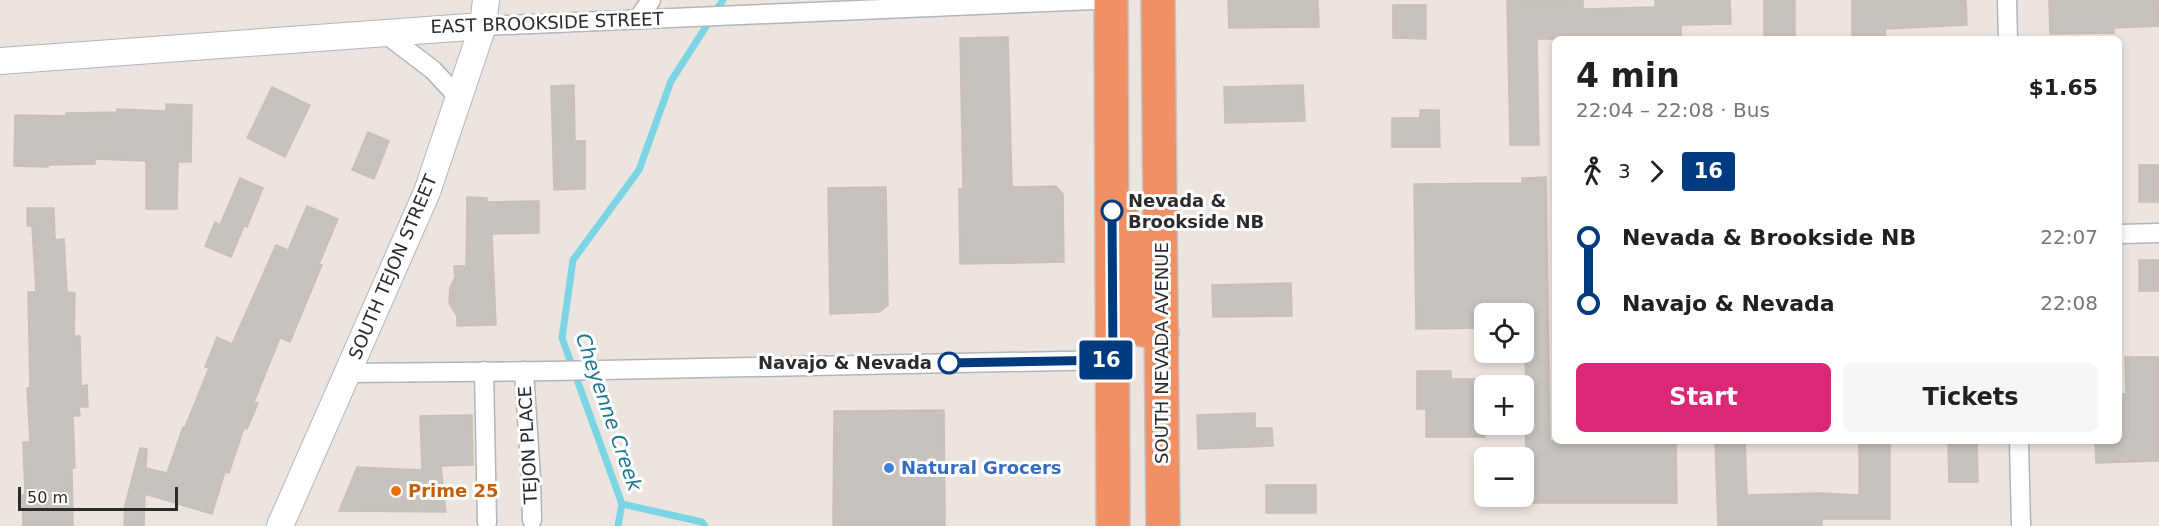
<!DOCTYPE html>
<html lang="en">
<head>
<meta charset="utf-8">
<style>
	:root { --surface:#fff; --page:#f6f6f6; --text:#202124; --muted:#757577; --accent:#db2777 }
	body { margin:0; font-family:"DejaVu Sans",sans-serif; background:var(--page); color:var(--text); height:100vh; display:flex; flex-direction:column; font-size:22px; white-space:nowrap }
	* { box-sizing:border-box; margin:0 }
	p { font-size:20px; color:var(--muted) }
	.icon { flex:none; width:33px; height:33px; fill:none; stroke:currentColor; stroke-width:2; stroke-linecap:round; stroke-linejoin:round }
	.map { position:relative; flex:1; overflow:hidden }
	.panel { position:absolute; left:1552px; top:36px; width:570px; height:408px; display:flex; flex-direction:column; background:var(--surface); border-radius:9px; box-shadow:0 3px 9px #0003 }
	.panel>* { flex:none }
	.badge { padding:0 12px; border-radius:4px; font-size:21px; line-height:39px }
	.tools { position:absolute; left:1474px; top:303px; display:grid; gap:12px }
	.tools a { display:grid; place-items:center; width:60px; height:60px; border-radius:9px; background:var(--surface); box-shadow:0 3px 9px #0003; font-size:30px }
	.scale { position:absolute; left:18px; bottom:15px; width:160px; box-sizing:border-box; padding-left:6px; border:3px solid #2b2b2b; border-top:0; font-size:16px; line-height:21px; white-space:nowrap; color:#2b2b2b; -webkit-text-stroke:4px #fff; paint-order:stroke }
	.map>.badge { position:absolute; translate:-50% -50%; box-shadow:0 0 0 3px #fff }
	.legs { display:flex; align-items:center; gap:9px; height:66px; padding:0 24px; font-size:20px }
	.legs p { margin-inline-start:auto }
	.summary { display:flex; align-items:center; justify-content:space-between; height:102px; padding:0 24px }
	h1 { font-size:33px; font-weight:800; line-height:45px }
	.primary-button { display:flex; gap:12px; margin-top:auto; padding:12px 24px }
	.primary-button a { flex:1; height:69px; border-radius:9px; background:var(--accent); color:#fff; font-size:24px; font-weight:800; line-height:69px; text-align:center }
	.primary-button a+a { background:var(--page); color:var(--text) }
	ul { padding:0 24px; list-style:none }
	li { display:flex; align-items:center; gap:21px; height:66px; font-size:22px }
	li i { display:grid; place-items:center; width:9px; height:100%; margin:0 8px; background:currentColor }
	li i::after { content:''; width:15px; height:15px; margin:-8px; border:4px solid; border-radius:50%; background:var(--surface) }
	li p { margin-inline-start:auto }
	li:first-child i { background:linear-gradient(#0000 50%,currentColor 0) }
	li:last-child i { background:linear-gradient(currentColor 50%,#0000 0) }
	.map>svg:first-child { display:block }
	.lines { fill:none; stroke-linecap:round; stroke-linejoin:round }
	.stream { stroke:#7bd5e5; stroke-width:7 }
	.building { fill:#c7c2be; stroke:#c7c0b8; stroke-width:1.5 }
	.street-casing { stroke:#b2b5bd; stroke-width:21 }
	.secondary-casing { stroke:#b2b5bd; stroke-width:28 }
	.highway-casing { stroke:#c4c4c4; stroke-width:36 }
	.street { stroke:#fff; stroke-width:18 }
	.secondary { stroke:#fff; stroke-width:26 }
	.highway { stroke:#f19065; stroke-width:33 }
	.line-1-casing { stroke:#fff; stroke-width:14 }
	.line-1 { stroke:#003b80; stroke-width:9 }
	.stop-1-dot { fill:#fff; stroke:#003b80; stroke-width:3 }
	.shop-dot { fill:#3f7fe0; stroke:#fff; stroke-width:2 }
	.food-dot { fill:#e8710a; stroke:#fff; stroke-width:2 }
	.labels { text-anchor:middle; stroke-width:6; stroke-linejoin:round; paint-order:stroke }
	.street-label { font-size:18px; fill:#2b2b2b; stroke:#fff }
	.stop-label { font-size:18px; font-weight:bold; fill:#2b2b2b; stroke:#fff; text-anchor:start }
	.shop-label { font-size:18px; font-weight:bold; fill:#366cbe; stroke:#fff; text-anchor:start }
	.food-label { font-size:18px; font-weight:bold; fill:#c56008; stroke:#fff; text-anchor:start }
	.water-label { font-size:20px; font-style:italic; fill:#197792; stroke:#fff }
</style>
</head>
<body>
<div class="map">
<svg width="2159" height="526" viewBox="0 0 2159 526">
	<rect width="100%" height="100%" fill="#ece5df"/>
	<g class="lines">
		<g class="stream">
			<polyline points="618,526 622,504"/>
			<polyline points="705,526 702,522 622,504 562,338 573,260 639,170 671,81 723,0"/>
		</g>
	</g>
	<g class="building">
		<polygon points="1228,0 1318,0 1319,27 1229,28"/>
		<polygon points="1507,0 1583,1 1583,9 1655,7 1655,0 1730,0 1731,24 1681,25 1681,39 1537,39 1539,145 1510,145"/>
		<rect x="1764" y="0" width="31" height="39"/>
		<polygon points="1852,0 1966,0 1967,25 1885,29 1886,39 1852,39"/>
		<polygon points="2049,0 2159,0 2159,26 2114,28 2114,33 2050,34"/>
		<polygon points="1393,5 1426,5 1426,39 1393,38"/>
		<polygon points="1008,37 1012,187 1056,186 1063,194 1064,262 960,264 959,189 963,189 960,38"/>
		<polygon points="574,85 575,141 585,141 585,189 554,190 551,86"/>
		<polygon points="1303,85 1305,121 1225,123 1224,87"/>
		<polygon points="272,87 310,105 285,157 247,138"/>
		<polygon points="166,104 192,105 191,162 178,162 177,209 146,209 146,161 95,159 95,164 48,165 48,167 14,166 15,115 66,116 66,113 117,112 117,109 166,111"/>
		<polygon points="1420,110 1439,110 1440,147 1392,147 1392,118 1420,118"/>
		<polygon points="368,132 389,141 374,179 352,170"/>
		<rect x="2139" y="165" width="20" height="37"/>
		<polygon points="1546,177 1550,441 1676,441 1677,503 1526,503 1525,314 1485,314 1485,328 1416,329 1414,184 1522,183 1522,178"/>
		<polygon points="240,178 263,188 247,227 244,226 231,257 205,246 215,222 220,225"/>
		<polygon points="886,187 888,305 879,312 830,314 828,188"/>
		<polygon points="467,197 487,198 487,202 539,201 539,233 492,234 496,325 457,326 457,316 449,303 450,288 455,277 454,266 466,266"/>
		<polygon points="307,206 338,219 319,264 322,265 290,342 280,338 254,402 258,403 247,429 244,428 229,473 225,472 212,514 145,494 144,526 124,526 125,505 140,448 147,449 146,468 167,473 183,427 185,427 209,368 205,367 217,337 232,344 276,245 288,250"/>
		<polygon points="27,208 54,208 55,240 64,239 67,292 75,293 74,336 80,336 81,386 87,385 88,407 79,407 80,416 73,416 75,468 72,468 73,526 23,526 22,495 25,495 23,442 30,442 27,388 30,388 28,292 36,292 32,226 27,226"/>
		<rect x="2139" y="260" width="20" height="31"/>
		<polygon points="1291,283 1292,316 1213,317 1212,285"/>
		<polygon points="2125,357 2159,357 2159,461 2096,463 2095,441 2120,441 2120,394 2126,394"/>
		<polygon points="1417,371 1451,371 1451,379 1485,379 1485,437 1426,437 1426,409 1417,409"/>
		<polygon points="944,410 945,526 833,526 834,411"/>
		<polygon points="1255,413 1255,428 1272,428 1273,446 1198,449 1197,415"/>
		<polygon points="472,415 473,465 441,466 446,512 339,511 357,467 422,470 420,416"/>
		<polygon points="1715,441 1745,441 1747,495 1819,493 1859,495 1859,441 1890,441 1890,519 1822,519 1822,526 1718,526"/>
		<polygon points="1948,441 1977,441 1978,482 1949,482"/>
		<rect x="1266" y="485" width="50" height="28"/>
	</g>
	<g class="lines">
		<g class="street-casing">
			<g id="street">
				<polyline points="2007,0 2008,39"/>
				<polyline points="638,19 651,0"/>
				<polyline points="483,26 1094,0"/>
				<polyline points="383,32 433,70 459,98"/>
				<polyline points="2120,234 2159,233"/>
				<polyline points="484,371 487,522"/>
				<polyline points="524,371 531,478 532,520"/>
				<polyline points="348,373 552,371 1113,360"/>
				<polyline points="2019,441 2021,526"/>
			</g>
		</g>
		<g class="secondary-casing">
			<g id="secondary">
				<polyline points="0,61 483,26"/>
				<polyline points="280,526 427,192 483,26 486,0"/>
			</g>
		</g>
		<g class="highway-casing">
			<g id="highway">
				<polyline points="1111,0 1113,526"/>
				<polyline points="1158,0 1163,526"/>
				<polyline points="1112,207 1136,236 1137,317 1143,330 1162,333"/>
			</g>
		</g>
		<use href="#street" class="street"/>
		<use href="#secondary" class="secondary"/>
		<use href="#highway" class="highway"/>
	</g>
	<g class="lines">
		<g class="line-1-casing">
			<polyline id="line-1" points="949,363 1113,360 1112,211"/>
		</g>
		<use href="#line-1" class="line-1"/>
	</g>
	<g class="stop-1-dot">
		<circle cx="1112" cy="211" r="10"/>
		<circle cx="949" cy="363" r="10"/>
	</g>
	<circle class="shop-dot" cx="889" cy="468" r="6"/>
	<circle class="food-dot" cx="396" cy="491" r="6"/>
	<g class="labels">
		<g class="street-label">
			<text transform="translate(547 23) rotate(-2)" y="6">EAST BROOKSIDE STREET</text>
			<text transform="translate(393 267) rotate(-67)" y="6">SOUTH TEJON STREET</text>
			<text transform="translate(1162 353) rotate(-90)" y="6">SOUTH NEVADA AVENUE</text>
			<text transform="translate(528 445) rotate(-93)" y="6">TEJON PLACE</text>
		</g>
		<g class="stop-label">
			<text x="1128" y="207">Nevada &amp;<tspan x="1128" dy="21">Brookside NB</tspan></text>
			<text x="932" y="369" text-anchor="end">Navajo &amp; Nevada</text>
		</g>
		<g class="shop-label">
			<text x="901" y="474">Natural Grocers</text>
		</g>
		<g class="food-label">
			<text x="408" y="497">Prime 25</text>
		</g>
		<g class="water-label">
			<text transform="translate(609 412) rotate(71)" y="7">Cheyenne Creek</text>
		</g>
	</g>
</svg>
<div class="tools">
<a><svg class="icon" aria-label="locate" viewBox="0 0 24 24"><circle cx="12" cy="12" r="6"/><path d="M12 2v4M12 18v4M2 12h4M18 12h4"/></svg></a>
<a>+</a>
<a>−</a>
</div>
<div class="scale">50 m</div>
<b class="badge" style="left:1106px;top:360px;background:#003b80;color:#fff">16</b>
<section class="panel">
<div class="summary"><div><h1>4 min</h1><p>22:04 – 22:08 · Bus</p></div><b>$1.65</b></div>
<div class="legs"><svg class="icon" aria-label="walk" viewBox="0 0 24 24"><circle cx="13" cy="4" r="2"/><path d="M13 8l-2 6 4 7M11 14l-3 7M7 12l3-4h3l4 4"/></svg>3<svg class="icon" aria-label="forward" viewBox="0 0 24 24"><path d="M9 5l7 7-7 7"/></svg><b class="badge" style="background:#003b80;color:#fff">16</b></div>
<ul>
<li><i style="color:#003b80"></i><b>Nevada &amp; Brookside NB</b><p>22:07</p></li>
<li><i style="color:#003b80"></i><b>Navajo &amp; Nevada</b><p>22:08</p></li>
</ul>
<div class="primary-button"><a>Start</a><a>Tickets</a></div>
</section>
</div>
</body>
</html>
